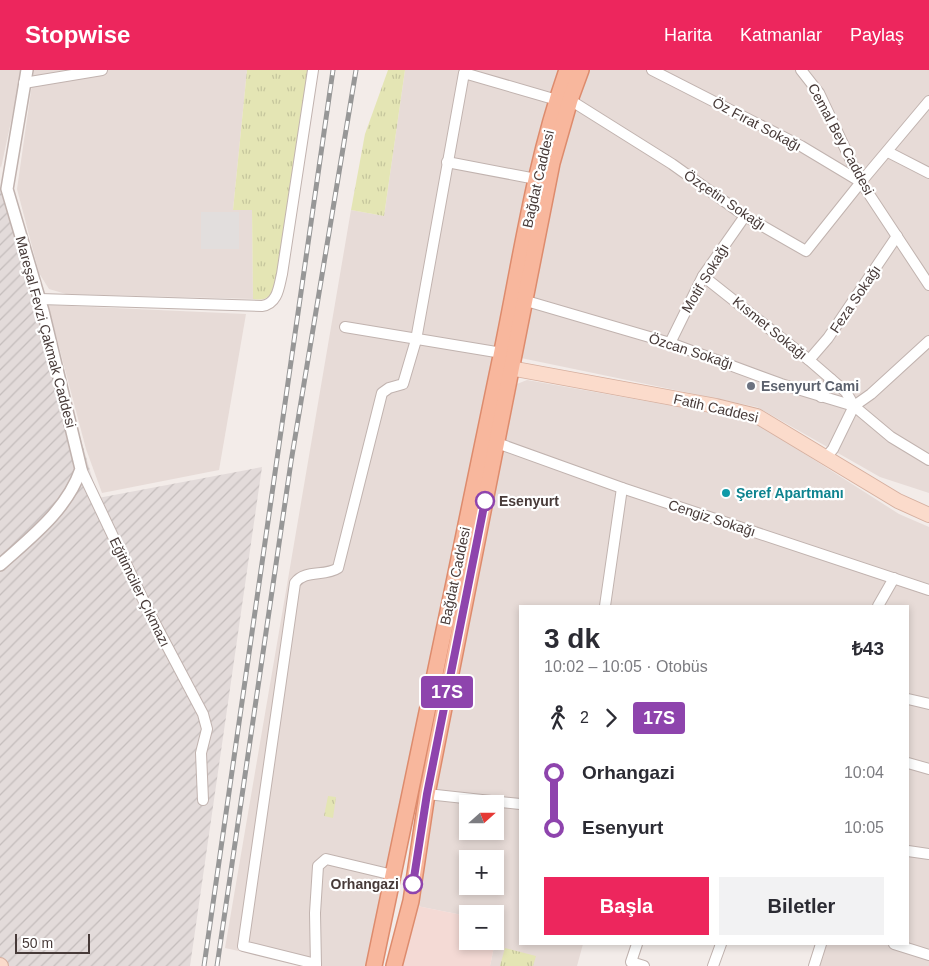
<!DOCTYPE html>
<html lang="tr">
<head>
<meta charset="utf-8">
<style>
	:root { --surface:#fff; --page:#f2f2f3; --text:#2b2b33; --muted:#7c7c81; --accent:#ed265d }
	body { margin:0; font-family:Arial,sans-serif; background:var(--page); color:var(--text); height:100vh; display:flex; flex-direction:column; font-size:19px; white-space:nowrap }
	* { box-sizing:border-box; margin:0 }
	p { font-size:16px; color:var(--muted) }
	.icon { flex:none; width:28px; height:28px; fill:none; stroke:currentColor; stroke-width:2; stroke-linecap:round; stroke-linejoin:round }
	.map { position:relative; flex:1; overflow:hidden }
	.details { position:absolute; left:519px; top:535px; width:390px; height:340px; display:flex; flex-direction:column; background:var(--surface); border-radius:0px; box-shadow:0 2px 8px #0003 }
	.details>* { flex:none }
	.badge { padding:0 10px; border-radius:4px; font-size:18px; line-height:32px }
	.needle { width:32px; rotate:69deg }
	.tools { position:absolute; left:459px; top:725px; display:grid; gap:10px }
	.tools a { display:grid; place-items:center; width:45px; height:45px; border-radius:0px; background:var(--surface); box-shadow:0 2px 8px #0003; font-size:25px }
	.scale { position:absolute; left:15px; bottom:12px; width:75px; box-sizing:border-box; padding-left:5px; border:2px solid #473a38; border-top:0; font-size:14px; line-height:18px; white-space:nowrap; color:#473a38; -webkit-text-stroke:4px #fff; paint-order:stroke }
	.map>.badge { position:absolute; translate:-50% -50%; box-shadow:0 0 0 2px #fff }
	.legs { display:flex; align-items:center; gap:8px; height:55px; padding:0 25px; font-size:16px }
	.legs p { margin-inline-start:auto }
	.headline { display:flex; align-items:center; justify-content:space-between; height:85px; padding:0 25px }
	h1 { font-size:28px; font-weight:700; line-height:38px }
	.cta { display:flex; gap:10px; margin-top:auto; padding:10px 25px }
	.cta a { flex:1; height:58px; border-radius:0px; background:var(--accent); color:#fff; font-size:20px; font-weight:700; line-height:58px; text-align:center }
	.cta a+a { background:var(--page); color:var(--text) }
	ul { padding:0 25px; list-style:none }
	li { display:flex; align-items:center; gap:18px; height:55px; font-size:19px }
	li i { display:grid; place-items:center; width:8px; height:100%; margin:0 6px; background:currentColor }
	li i::after { content:''; width:12px; height:12px; margin:-6px; border:4px solid; border-radius:50%; background:var(--surface) }
	li p { margin-inline-start:auto }
	li:first-child i { background:linear-gradient(#0000 50%,currentColor 0) }
	li:last-child i { background:linear-gradient(currentColor 50%,#0000 0) }
	header { display:flex; align-items:center; gap:30px; box-sizing:border-box; height:70px; padding:0 25px; background:var(--accent); color:#fff }
	header strong { font-size:24px }
	nav { display:flex; gap:28px; margin-inline-start:auto; font-size:18px }
	.map>svg:first-child { display:block }
	.residential { fill:#e7dbd7; fill-rule:evenodd }
	.commercial { fill:#f4dad5 }
	.industrial { fill:url(#industrial-furrows) }
	.grass { fill:url(#grass-tufts) }
	.parking { fill:#e2dedd }
	.lines { fill:none; stroke-linecap:round; stroke-linejoin:round }
	.minor-casing { stroke:#c1b3af; stroke-width:12 }
	.tertiary-casing { stroke:#c1b3af; stroke-width:14 }
	.secondary-casing { stroke:#d6b0a0; stroke-width:16 }
	.primary-casing { stroke:#dd8b6d; stroke-width:18 }
	.minor { stroke:#fff; stroke-width:10 }
	.tertiary { stroke:#fff; stroke-width:11 }
	.secondary { stroke:#fbdbcb; stroke-width:14 }
	.primary { stroke:#f8b79d; stroke-width:15 }
	.rail-casing { stroke:#979797; stroke-width:5 }
	.rail { stroke:#fff; stroke-width:3; stroke-dasharray:9; stroke-linecap:butt }
	.line-1-casing { stroke:#fff; stroke-width:11 }
	.line-1 { stroke:#8e44ad; stroke-width:8 }
	.worship-dot { fill:#6b7280; stroke:#fff; stroke-width:2 }
	.culture-dot { fill:#0f9aa8; stroke:#fff; stroke-width:2 }
	.stop-1-dot { fill:#fff; stroke:#8e44ad; stroke-width:2.5 }
	.labels { text-anchor:middle; stroke-width:4.5; stroke-linejoin:round; paint-order:stroke }
	.street-label { font-size:14px; fill:#473a38; stroke:#fff }
	.worship-label { font-size:14px; font-weight:bold; fill:#5b616d; stroke:#fff; text-anchor:start }
	.culture-label { font-size:14px; font-weight:bold; fill:#0d838f; stroke:#fff; text-anchor:start }
	.stop-label { font-size:14px; font-weight:bold; fill:#473a38; stroke:#fff; text-anchor:start }
</style>
</head>
<body>
<header>
<strong>Stopwise</strong>
<nav><a>Harita</a><a>Katmanlar</a><a>Paylaş</a></nav>
</header>
<div class="map">
<svg width="929" height="896" viewBox="0 0 929 896">
	<defs>
		<pattern id="industrial-furrows" width="10" height="10" patternUnits="userSpaceOnUse" patternTransform="scale(1.25)"><rect width="10" height="10" fill="#e3dbda"/><path d="M-1 1l2-2M0 10L10 0M9 11l2-2" fill="none" stroke="#c4bdbc"/></pattern>
		<pattern id="grass-tufts" width="24" height="20" patternUnits="userSpaceOnUse" patternTransform="scale(1.25)"><rect width="24" height="20" fill="#e4e5b4"/><path d="M3 7l-1-3M5 7V3M7 7l1-3M15 17l-1-3M17 17v-4M19 17l1-3" fill="none" stroke="#c5c59c"/></pattern>
	</defs>
	<rect width="100%" height="100%" fill="#f3ece9"/>
	<g class="residential">
		<polygon points="0,0 22,0 1,98 0,96"/>
		<polygon points="34,0 247,0 233,140 252,139 253,229 66,224 49,219 39,203 17,119"/>
		<polygon points="405,0 562,0 370,896 309,896 225,878 351,140 384,146"/>
		<polygon points="590,0 929,0 929,423 880,407 757,337 521,288 557,93 579,22"/>
		<polygon points="48,235 246,244 219,400 102,423 86,379"/>
		<path d="M527,310L752,350L899,444L929,457V896H808L815,874H908V536H520V874H583L577,896H490L499,853L495,852V844H468L467,846L417,836L433,723L517,314ZM468,734H495V761H468ZM468,789H495V816H468Z"/>
	</g>
	<polygon class="commercial" points="417,836 467,846 468,871 495,871 495,852 499,852 490,896 402,896"/>
	<polygon class="industrial" points="0,117 5,121 40,229 98,428 262,397 190,896 0,896"/>
	<g class="grass">
		<path d="M247,0H310L275,218C269,228 265,231 253,229L252,140H233Z"/>
		<polygon points="388,0 405,0 384,146 351,140 365,64"/>
		<polygon points="328,726 336,727 333,748 324,746"/>
		<polygon points="505,878 536,886 533,896 500,896"/>
	</g>
	<rect class="parking" x="201" y="142" width="38" height="37"/>
	<g class="lines">
		<g class="minor-casing">
			<g id="minor">
				<polyline points="652,0 801,76 861,112"/>
				<polyline points="801,0 819,23 861,112 929,215"/>
				<polyline points="24,13 102,0"/>
				<polyline points="570,30 672,94 745,146 806,181 861,112 929,31"/>
				<polyline points="888,82 929,103"/>
				<polyline points="447,92 536,109"/>
				<polyline points="703,206 809,290 846,322 854,336"/>
				<path d="M40,229L262,236C278,234 279,216 282,204L313,0"/>
				<polyline points="523,230 670,273 781,314 854,336 891,367 929,390"/>
				<polyline points="345,257 502,283"/>
				<polyline points="670,273 703,206 745,146"/>
				<polyline points="809,290 828,268 897,166"/>
				<polyline points="821,327 831,309"/>
				<polyline points="497,373 622,418 929,520"/>
				<polyline points="827,386 833,379 854,336 871,324 929,271"/>
				<polyline points="81,399 148,540 203,644 207,659 201,683 203,730"/>
				<polyline points="605,536 622,418"/>
				<polyline points="878,536 894,508"/>
				<polyline points="908,629 929,634"/>
				<polyline points="908,693 929,699"/>
				<polyline points="427,724 520,734"/>
				<polyline points="908,781 929,784"/>
				<polyline points="637,874 631,892 644,896"/>
				<polyline points="894,874 929,885"/>
				<path d="M316,894L243,876L295,513C305,499 325,507 338,498L382,323L389,318L403,314L416,270L464,3L557,30"/>
				<polyline points="316,896 315,843 318,796 326,789 393,805"/>
				<polyline points="713,896 721,874"/>
				<polyline points="814,896 821,874"/>
			</g>
		</g>
		<g class="tertiary-casing">
			<path id="tertiary" d="M0,495C31,467 67,440 81,399L43,241L7,119L27,0"/>
		</g>
		<g class="secondary-casing">
			<g id="secondary">
				<polyline points="510,298 716,336 757,346 898,431 929,445"/>
				<polyline points="0,895 1,896"/>
			</g>
		</g>
		<g class="primary-casing">
			<g id="primary">
				<path d="M374,896C416,699 456,502 497,305C519,203 532,99 567,0"/>
				<polyline points="394,896 411,831 427,724 552,93 570,30 581,0"/>
			</g>
		</g>
		<use href="#minor" class="minor"/>
		<use href="#tertiary" class="tertiary"/>
		<use href="#secondary" class="secondary"/>
		<use href="#primary" class="primary"/>
		<g class="rail-casing">
			<g id="rail">
				<polyline points="204,896 333,0"/>
				<polyline points="217,896 291,392 356,0"/>
			</g>
		</g>
		<use href="#rail" class="rail"/>
	</g>
	<g class="lines">
		<g class="line-1-casing">
			<polyline id="line-1" points="413,814 427,724 485,431"/>
		</g>
		<use href="#line-1" class="line-1"/>
	</g>
	<circle class="worship-dot" cx="751" cy="316" r="5"/>
	<circle class="culture-dot" cx="726" cy="423" r="5"/>
	<g class="stop-1-dot">
		<circle cx="485" cy="431" r="9"/>
		<circle cx="413" cy="814" r="9"/>
	</g>
	<g class="labels">
		<g class="street-label">
			<text transform="translate(757 54) rotate(28)" y="5">Öz Fırat Sokağı</text>
			<text transform="translate(841 69) rotate(62)" y="5">Cemal Bey Caddesi</text>
			<text transform="translate(538 109) rotate(-77)" y="5">Bağdat Caddesi</text>
			<text transform="translate(725 130) rotate(34)" y="5">Özçetin Sokağı</text>
			<text transform="translate(705 208) rotate(-59)" y="5">Motif Sokağı</text>
			<text transform="translate(855 229) rotate(-56)" y="5">Feza Sokağı</text>
			<text transform="translate(770 258) rotate(39)" y="5">Kısmet Sokağı</text>
			<text transform="translate(46 262) rotate(75)" y="5">Mareşal Fevzi Çakmak Caddesi</text>
			<text transform="translate(691 281) rotate(18)" y="5">Özcan Sokağı</text>
			<text transform="translate(716 338) rotate(13)" y="5">Fatih Caddesi</text>
			<text transform="translate(712 448) rotate(18)" y="5">Cengiz Sokağı</text>
			<text transform="translate(455 506) rotate(-78)" y="5">Bağdat Caddesi</text>
			<text transform="translate(140 522) rotate(64)" y="5">Eğitimciler Çıkmazı</text>
		</g>
		<g class="worship-label">
			<text x="761" y="321">Esenyurt Cami</text>
		</g>
		<g class="culture-label">
			<text x="736" y="428">Şeref Apartmanı</text>
		</g>
		<g class="stop-label">
			<text x="499" y="436">Esenyurt</text>
			<text x="399" y="819" text-anchor="end">Orhangazi</text>
		</g>
	</g>
</svg>
<div class="tools">
<a><svg class="needle" viewBox="-14 -14 28 28"><path d="M0-13l5 13h-10z" fill="#e53935"/><path d="M0 13l5-13h-10z" fill="#7c7c81"/></svg></a>
<a>+</a>
<a>−</a>
</div>
<div class="scale">50 m</div>
<b class="badge" style="left:447px;top:622px;background:#8e44ad;color:#fff">17S</b>
<section class="details">
<div class="headline"><div><h1>3 dk</h1><p>10:02 – 10:05 · Otobüs</p></div><b>₺43</b></div>
<div class="legs"><svg class="icon" aria-label="walk" viewBox="0 0 24 24"><circle cx="13" cy="4" r="2"/><path d="M13 8l-2 6 4 7M11 14l-3 7M7 12l3-4h3l4 4"/></svg>2<svg class="icon" aria-label="forward" viewBox="0 0 24 24"><path d="M9 5l7 7-7 7"/></svg><b class="badge" style="background:#8e44ad;color:#fff">17S</b></div>
<ul>
<li><i style="color:#8e44ad"></i><b>Orhangazi</b><p>10:04</p></li>
<li><i style="color:#8e44ad"></i><b>Esenyurt</b><p>10:05</p></li>
</ul>
<div class="cta"><a>Başla</a><a>Biletler</a></div>
</section>
</div>
</body>
</html>
